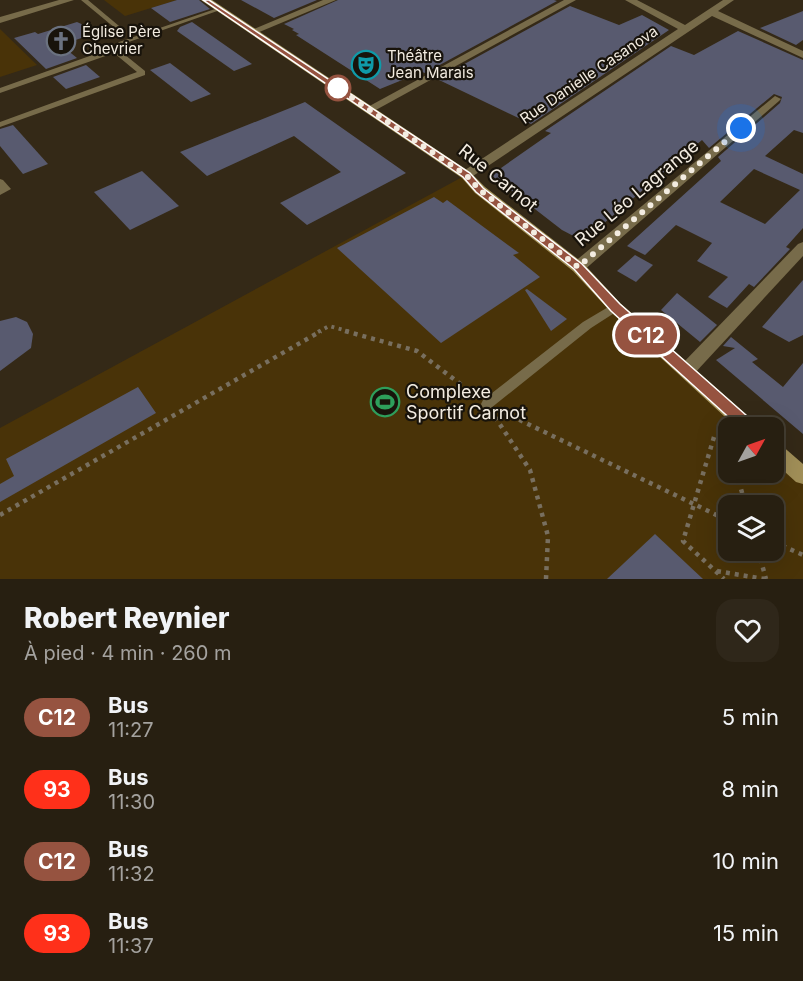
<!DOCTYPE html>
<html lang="fr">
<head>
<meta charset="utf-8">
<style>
	:root { --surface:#271f11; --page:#2f271a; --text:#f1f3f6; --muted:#a4a29f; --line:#433d31 }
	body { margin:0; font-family:Inter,sans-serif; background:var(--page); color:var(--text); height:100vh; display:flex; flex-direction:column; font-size:22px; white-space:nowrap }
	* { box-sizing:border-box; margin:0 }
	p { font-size:20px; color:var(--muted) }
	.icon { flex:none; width:33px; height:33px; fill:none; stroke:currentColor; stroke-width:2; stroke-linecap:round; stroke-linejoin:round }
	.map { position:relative; height:579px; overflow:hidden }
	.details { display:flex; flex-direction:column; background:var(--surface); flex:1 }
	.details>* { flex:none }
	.badge { padding:0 12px; border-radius:20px; font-size:21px; line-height:39px }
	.needle { width:39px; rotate:50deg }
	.tools { position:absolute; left:718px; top:417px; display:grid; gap:12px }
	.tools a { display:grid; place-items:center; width:66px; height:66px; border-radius:12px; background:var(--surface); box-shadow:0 6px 24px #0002,0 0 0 2px var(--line); font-size:30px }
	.you { position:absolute; width:30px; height:30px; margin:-15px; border:4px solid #fff; border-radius:50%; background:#1a73e8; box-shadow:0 0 0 9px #1a73e833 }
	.map>.badge { position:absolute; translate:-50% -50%; box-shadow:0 0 0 3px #fff }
	.round { display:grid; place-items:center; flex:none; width:63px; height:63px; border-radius:18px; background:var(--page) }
	.overview { display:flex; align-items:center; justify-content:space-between; height:102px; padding:0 24px }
	h1 { font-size:28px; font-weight:800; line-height:45px }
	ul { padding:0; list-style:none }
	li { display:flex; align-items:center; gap:18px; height:72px; padding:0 24px }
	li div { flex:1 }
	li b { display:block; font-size:22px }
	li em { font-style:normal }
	li .badge { min-width:66px; font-weight:700; text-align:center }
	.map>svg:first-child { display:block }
	.green { fill:#493308; fill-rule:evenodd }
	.building { fill:#585a6f; fill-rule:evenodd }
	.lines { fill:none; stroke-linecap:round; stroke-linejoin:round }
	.path-far1 { stroke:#786f5f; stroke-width:4; stroke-dasharray:3 4.5; stroke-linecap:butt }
	.path { stroke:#786f5f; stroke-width:4.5; stroke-dasharray:4 5; stroke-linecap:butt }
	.service { fill:#776b4a; fill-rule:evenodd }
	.minor { fill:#776b4a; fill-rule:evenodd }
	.secondary { fill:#a18f58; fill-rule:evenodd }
	.line { fill:#965340; stroke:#fff; stroke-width:1.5 }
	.walk { stroke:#f3ece1; stroke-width:6; stroke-dasharray:0 10.8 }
	.stop-dot { fill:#fff; stroke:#965340; stroke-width:3 }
	.labels { text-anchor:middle; stroke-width:4.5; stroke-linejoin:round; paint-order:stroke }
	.far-poi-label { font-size:15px; fill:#f3ece1; stroke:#18130b; text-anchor:start }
	.far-street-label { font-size:15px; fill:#f3ece1; stroke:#18130b }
	.street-label { font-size:18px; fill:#f3ece1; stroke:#18130b }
	.poi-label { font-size:18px; fill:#f3ece1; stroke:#18130b; text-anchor:start }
</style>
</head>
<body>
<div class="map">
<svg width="803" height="579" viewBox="0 0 803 579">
	<rect width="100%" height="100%" fill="#342917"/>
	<g class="green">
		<polygon points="104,0 177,0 125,16"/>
		<polygon points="0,29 37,65 0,77"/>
		<path d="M466,175L551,244L750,427L729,428V472H774V450L803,476V579H0V428ZM729,506H774V550H729Z"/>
	</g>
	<g class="building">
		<polygon points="177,0 199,0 210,9 170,22 151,8"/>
		<polygon points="241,0 317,0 274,18"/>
		<polygon points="338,0 554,0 557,1 425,73 422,72 380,89 296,35 299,34 292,30 294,29 284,24"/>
		<polygon points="570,6 619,25 642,15 669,30 531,124 437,79"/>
		<polygon points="803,11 803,40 796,45 760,28"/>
		<polygon points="77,22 99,32 61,45 77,58 46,69 14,38 35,32 38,34"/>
		<polygon points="192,22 252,64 234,71 177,31 180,27"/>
		<path d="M738,31L803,60V133L794,130L765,156L803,174V228L786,247L790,249L754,287L749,284L727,308L708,297L728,277L697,261L712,243L676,225L645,255L627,246L721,161L718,157L780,103L782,97L774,94L709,148L702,140L583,241L562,230L491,175L551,133L545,131L671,46L694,55ZM754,169L800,190L765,224L720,202Z"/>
		<polygon points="170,63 211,94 191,102 150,70"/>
		<polygon points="86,65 100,77 66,89 53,77"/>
		<polygon points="305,102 406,173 307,225 280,203 341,172 294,136 207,176 180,152"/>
		<polygon points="13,125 48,164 23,174 0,146 0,129"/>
		<polygon points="142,171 179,206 130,230 94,192"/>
		<polygon points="434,197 443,203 447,200 519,253 513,255 540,277 441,343 337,248"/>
		<polygon points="635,255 653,265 636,282 617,271"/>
		<polygon points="803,280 803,335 789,342 762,327"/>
		<polygon points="527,289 567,319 551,331 525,290"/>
		<polygon points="677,293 717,325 700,342 661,310"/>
		<polygon points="16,317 27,322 33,334 31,348 0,371 0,321"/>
		<polygon points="731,337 758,359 752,362 783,387 803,363 803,434 716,360 735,348 723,346"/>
		<polygon points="138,387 156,413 0,502 0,484 14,476 6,459"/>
		<polygon points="655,534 703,579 607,579"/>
	</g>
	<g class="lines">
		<polyline class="path-far1" points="318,332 329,326 351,332"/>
		<g class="path">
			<polyline points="345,331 417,351 476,396"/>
			<polyline points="503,412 729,521"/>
			<polyline points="495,417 530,470 548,536 546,579"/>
			<polyline points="714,437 683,541 724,579"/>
			<polyline points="736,472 746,506"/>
			<polyline points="0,515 321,331"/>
			<polyline points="774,542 803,555"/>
			<polyline points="758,550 766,579"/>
			<polyline points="717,571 764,579"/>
		</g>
		<g class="service">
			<polygon points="81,0 88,0 125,31 125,33 121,33"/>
			<polygon points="218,8 223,9 123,44 119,50 145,71 145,75 0,127 0,122 137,72 114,53 0,93 0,88 112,48 119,42"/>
			<polygon points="0,179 3,180 11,189 0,195"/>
			<polygon points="615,303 619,304 620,307 619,310 591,328 491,408 487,409 483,408 481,404 483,400 583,322"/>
		</g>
		<g class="minor">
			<polygon points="59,0 74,0 0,23 0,17"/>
			<polygon points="323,0 336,0 257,33 249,31"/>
			<polygon points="564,0 576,0 374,111 366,111 364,109"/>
			<polygon points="625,0 637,0 685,25 723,0 734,0 718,11 803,51 803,58 712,16 470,178 462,178 462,172 678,29"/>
			<polygon points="775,96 781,99 779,101 583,271 573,271 571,267 573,263"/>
			<polygon points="803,242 803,256 693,375 687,377 681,375 679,370 681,365 798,244"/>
		</g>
		<g class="secondary">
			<polygon points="201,0 212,0 470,172 485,187 583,263 620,303 756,423 759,428 737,428 610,311 573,271 475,193 462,178"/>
			<polygon points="774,442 780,444 803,464 803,484 796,482 774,462"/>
		</g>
	</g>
	<polygon class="line" points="203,0 209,0 470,173 483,188 582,264 620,304 755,423 755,432 745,432 611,311 574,269 476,192 463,177"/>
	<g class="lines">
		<polyline class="walk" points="338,88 336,87 466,175 480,190 578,267 741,128"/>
	</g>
	<defs>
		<g id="church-ring" transform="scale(1.5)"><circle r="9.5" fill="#18130b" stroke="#6b7280" stroke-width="1.5"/><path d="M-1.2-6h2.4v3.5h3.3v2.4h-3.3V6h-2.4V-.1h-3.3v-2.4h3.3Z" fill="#6b7280"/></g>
		<g id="theatre-ring" transform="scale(1.5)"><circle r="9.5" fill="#18130b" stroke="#0f9aa8" stroke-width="1.5"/><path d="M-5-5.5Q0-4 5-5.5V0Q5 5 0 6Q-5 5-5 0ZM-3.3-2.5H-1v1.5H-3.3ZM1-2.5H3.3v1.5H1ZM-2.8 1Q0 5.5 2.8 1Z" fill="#0f9aa8"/></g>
		<g id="stadium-ring" transform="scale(1.5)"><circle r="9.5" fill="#18130b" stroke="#2e9e5b" stroke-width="1.5"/><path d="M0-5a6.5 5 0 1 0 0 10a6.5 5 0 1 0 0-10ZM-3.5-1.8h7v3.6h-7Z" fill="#2e9e5b"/></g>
	</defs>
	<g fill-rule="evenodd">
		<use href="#church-ring" x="61" y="41"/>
		<use href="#theatre-ring" x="366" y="65"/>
		<use href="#stadium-ring" x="385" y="402"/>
	</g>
	<circle class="stop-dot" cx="338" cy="88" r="12"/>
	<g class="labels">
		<g class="far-poi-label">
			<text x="82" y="37">Église Père<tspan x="82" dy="17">Chevrier</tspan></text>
			<text x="387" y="61">Théâtre<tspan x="387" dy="17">Jean Marais</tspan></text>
		</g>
		<g class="far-street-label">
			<text transform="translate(589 75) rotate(-34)" y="5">Rue Danielle Casanova</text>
		</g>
		<g class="street-label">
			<text transform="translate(498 178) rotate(39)" y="6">Rue Carnot</text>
			<text transform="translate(637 193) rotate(-40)" y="6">Rue Léo Lagrange</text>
		</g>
		<g class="poi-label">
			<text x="406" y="398">Complexe<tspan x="406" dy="21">Sportif Carnot</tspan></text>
		</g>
	</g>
</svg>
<div class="tools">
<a><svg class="needle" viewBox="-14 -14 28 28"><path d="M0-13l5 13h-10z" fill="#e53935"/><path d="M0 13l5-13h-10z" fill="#a4a29f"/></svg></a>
<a><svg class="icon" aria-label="layers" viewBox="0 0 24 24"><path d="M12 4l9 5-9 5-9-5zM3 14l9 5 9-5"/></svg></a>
</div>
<div class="you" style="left:741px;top:128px"></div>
<b class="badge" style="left:646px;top:335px;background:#965340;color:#fff">C12</b>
</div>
<section class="details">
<div class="overview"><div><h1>Robert Reynier</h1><p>À pied · 4 min · 260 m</p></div><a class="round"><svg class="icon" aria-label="heart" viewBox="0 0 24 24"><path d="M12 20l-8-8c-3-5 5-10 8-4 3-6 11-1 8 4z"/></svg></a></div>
<ul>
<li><span class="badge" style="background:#965340;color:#fff">C12</span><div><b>Bus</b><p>11:27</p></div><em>5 min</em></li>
<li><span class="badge" style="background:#ff301a;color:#fff">93</span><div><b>Bus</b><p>11:30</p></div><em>8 min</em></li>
<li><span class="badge" style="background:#965340;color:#fff">C12</span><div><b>Bus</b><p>11:32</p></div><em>10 min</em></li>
<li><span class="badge" style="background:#ff301a;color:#fff">93</span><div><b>Bus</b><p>11:37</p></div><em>15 min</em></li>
</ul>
</section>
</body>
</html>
